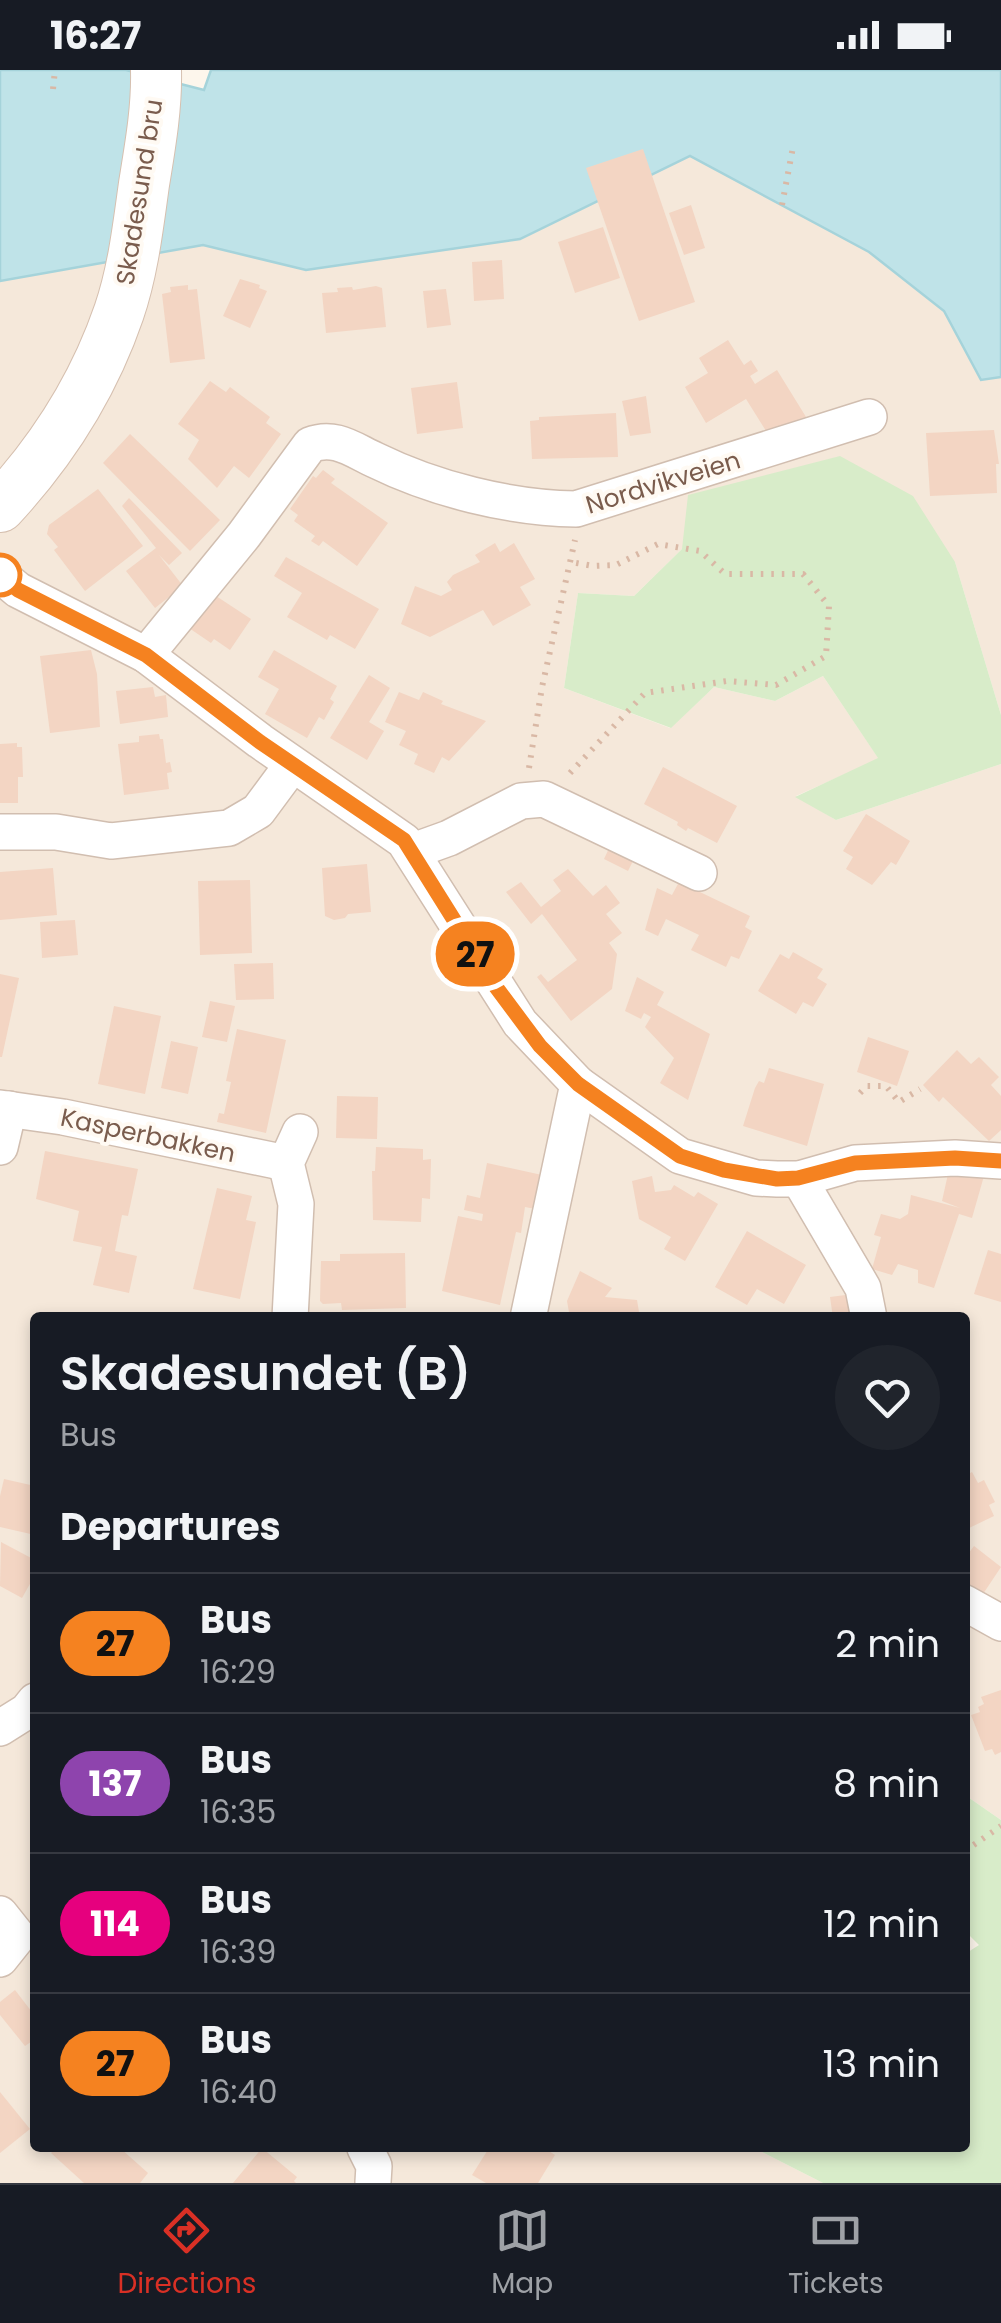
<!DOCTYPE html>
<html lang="en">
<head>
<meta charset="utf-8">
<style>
	:root { --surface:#171b24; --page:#20242c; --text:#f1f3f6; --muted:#9ea1a6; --line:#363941; --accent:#d93025 }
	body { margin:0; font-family:Poppins,sans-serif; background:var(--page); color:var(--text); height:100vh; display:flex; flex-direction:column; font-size:38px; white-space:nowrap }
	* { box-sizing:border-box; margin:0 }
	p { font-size:32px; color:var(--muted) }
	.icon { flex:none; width:55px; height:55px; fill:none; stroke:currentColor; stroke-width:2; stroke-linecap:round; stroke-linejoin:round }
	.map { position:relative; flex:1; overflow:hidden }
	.details { position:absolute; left:30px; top:1242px; width:940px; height:840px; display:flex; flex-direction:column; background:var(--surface); border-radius:10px; box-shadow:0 5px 15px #0003 }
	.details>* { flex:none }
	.badge { padding:0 20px; border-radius:32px; font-size:35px; line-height:65px }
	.map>.badge { position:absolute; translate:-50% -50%; box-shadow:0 0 0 5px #fff }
	h2 { padding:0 30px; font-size:38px; line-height:90px }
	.round { display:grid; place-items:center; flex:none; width:105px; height:105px; border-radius:52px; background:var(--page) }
	.summary { display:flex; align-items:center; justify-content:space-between; height:170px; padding:0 30px }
	h1 { font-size:48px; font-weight:600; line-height:75px }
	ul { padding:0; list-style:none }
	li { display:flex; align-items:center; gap:30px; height:140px; padding:0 30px; border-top:2px solid var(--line) }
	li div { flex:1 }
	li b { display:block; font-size:38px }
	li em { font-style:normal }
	li .badge { min-width:110px; font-weight:700; text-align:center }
	.status { display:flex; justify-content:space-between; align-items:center; height:70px; padding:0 50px; background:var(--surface); direction:ltr }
	.status svg { height:28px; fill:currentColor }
	.menu { display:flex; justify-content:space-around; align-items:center; height:140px; border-top:2px solid var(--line); background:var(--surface); font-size:28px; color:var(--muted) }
	.menu a { display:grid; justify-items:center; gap:5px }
	.menu .active { color:var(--accent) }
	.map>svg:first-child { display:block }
	.residential { fill:#f5e8da }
	.green { fill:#d8ecc9 }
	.water { fill:#bfe3e8; stroke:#a5d3da; stroke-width:2.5 }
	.building { fill:#f3d5c3 }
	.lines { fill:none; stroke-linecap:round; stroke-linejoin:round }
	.street-casing { stroke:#d1beb0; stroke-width:38 }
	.secondary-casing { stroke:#d6c0b0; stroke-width:52 }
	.path { stroke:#d9b8a5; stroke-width:6; stroke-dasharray:2.5 8; stroke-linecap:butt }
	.street { stroke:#fff; stroke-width:35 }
	.secondary { stroke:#fff; stroke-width:50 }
	.line-casing { stroke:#fff; stroke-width:22 }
	.line { stroke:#f58220; stroke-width:15 }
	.stop-dot { fill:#fff; stroke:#f58220; stroke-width:5 }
	.labels { text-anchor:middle; stroke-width:8; stroke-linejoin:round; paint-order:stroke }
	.street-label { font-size:25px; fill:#7a5c4d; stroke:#fffaf3 }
</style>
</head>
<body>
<div class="status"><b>16:27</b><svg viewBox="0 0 49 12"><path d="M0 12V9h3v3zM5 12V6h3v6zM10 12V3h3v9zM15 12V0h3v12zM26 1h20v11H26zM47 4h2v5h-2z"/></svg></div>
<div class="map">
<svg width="1001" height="2113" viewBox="0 0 1001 2113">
	<rect width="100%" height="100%" fill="#fdf6ec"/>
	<polygon class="residential" points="690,86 869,182 944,241 981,309 1001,307 1001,645 955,492 682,479 634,526 578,523 564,618 670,658 714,617 775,631 823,606 879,689 796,726 836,750 1001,694 1001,1750 965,1725 965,1248 35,1248 35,2078 754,2078 823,2113 0,2113 0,211 204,175 306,200 519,169"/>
	<g class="green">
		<polygon points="840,386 913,426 955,492 1001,645 1001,694 836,750 795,727 878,688 823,606 775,631 714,617 671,658 564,618 578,523 634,526 682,479 688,425"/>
		<polygon points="965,1725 1001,1750 1001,2113 823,2113 754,2078 965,2078 965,1884 979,1875 965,1861"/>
	</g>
	<polygon class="water" points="0,0 126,0 204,20 211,0 1001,0 1001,307 981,310 944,241 869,182 690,86 520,169 306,200 203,175 0,211"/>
	<g class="building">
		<polygon points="643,79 695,232 639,251 586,98"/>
		<polygon points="691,135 705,178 684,185 669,143"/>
		<polygon points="603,157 620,208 575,223 558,172"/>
		<polygon points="502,190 504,229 474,231 472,192"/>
		<polygon points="240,209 260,215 259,218 267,221 250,258 223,246"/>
		<polygon points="188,215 188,220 197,219 205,289 170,293 162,224 171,222 170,217"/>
		<polygon points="376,216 382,218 386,257 326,263 322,223 338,222 337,218 352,217 353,220"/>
		<polygon points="446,219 451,255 427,258 423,221"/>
		<polygon points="728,270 744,295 751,290 758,301 750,306 755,314 777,300 811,355 776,377 746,329 706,353 685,317 708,303 699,288"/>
		<polygon points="210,311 226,322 230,317 270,347 266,353 281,364 249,408 234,396 217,418 188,389 199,370 178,354"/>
		<polygon points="457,312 463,358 417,364 411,318"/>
		<polygon points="646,326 651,363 630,366 622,331"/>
		<polygon points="616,343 618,387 532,389 530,351 539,350 539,347"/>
		<polygon points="994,360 999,394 996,394 997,423 930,426 926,363"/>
		<polygon points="130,364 220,450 190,481 103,393"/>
		<polygon points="323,400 335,409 331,413 388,453 357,496 323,471 319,476 311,471 315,466 294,451 298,445 290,439 313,406 316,408"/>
		<polygon points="98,419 143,476 85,521 54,480 58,477 47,464 49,455"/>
		<polygon points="129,428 182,483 169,495 159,485 183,516 155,538 126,501 156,478 122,436"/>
		<polygon points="495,473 500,482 514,473 535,509 520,517 531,535 493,556 483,540 430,567 401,554 415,516 441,526 452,520 447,512 453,505 480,492 475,485"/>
		<polygon points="286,487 379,539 355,579 330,565 327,570 287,547 302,523 274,506"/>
		<polygon points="213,524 251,549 230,580 214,569 211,573 189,558"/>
		<polygon points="91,580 97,604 100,657 50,663 40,586"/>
		<polygon points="274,580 337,616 330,629 334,632 324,650 319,647 307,668 265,644 279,619 258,607"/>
		<polygon points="369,605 390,618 369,652 384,661 367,690 330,668"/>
		<polygon points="153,617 155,627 166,625 168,647 120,654 116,621"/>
		<polygon points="399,622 419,630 423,622 443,631 441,634 486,651 449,691 442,687 434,703 414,694 418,684 399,675 406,661 385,652"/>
		<polygon points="159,664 160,669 163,669 166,693 170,692 172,702 167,703 169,719 124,725 118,674 139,672 139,666"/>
		<polygon points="17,673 17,677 22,677 23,707 18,707 18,733 0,733 0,674"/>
		<polygon points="663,697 737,736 717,773 688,758 686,761 677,755 678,752 644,734"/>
		<polygon points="866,744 910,771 896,795 891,792 872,815 846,799 853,787 843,781"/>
		<polygon points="611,774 635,787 628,801 604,789"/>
		<polygon points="367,794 371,842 348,844 345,848 334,850 325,846 322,798"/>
		<polygon points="53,798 57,845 0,850 0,802"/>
		<polygon points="568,799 593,826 606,815 620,833 606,844 622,863 609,873 617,884 612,919 571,951 537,907 541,904 548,912 577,890 542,844 531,854 506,822 521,812 541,837 561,821 553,810"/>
		<polygon points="250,810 252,883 200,885 198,811"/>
		<polygon points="679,812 750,846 745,857 752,861 739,889 731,886 726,897 691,880 699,865 666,849 658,866 645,860 657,818 672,825"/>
		<polygon points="75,850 78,885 42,888 40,852"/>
		<polygon points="793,882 823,899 817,908 827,914 813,937 803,932 796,944 758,921 780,884 789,889"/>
		<polygon points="273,893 274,929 236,930 234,894"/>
		<polygon points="0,904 19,908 2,987 0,987"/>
		<polygon points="637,907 664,922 657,935 710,964 688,1030 660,1013 674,988 645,957 651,947 644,943 641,949 625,941"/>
		<polygon points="210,931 235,936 227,972 202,967"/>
		<polygon points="114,936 161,946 145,1024 98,1014"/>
		<polygon points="237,959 286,970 266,1063 217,1052 219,1043 224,1044 231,1012 226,1011"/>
		<polygon points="868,967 909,981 897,1016 857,1002"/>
		<polygon points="171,971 198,977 188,1024 161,1018"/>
		<polygon points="957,980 971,994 979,987 999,1007 991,1015 1001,1026 1001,1060 989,1071 943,1027 939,1032 923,1015"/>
		<polygon points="769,998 824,1014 807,1076 743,1056 755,1018 759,1011 764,1013"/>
		<polygon points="337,1026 378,1027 377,1069 336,1068"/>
		<polygon points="376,1077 423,1079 423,1090 431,1089 430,1129 422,1128 421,1152 373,1150 372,1101 375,1101"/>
		<polygon points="45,1081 138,1099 128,1146 122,1145 115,1181 137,1186 129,1223 93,1215 102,1177 73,1171 79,1141 36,1129"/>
		<polygon points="487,1093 542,1105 535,1139 525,1137 521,1163 516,1162 500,1235 442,1221 458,1146 482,1151 483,1144 464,1140 467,1125 480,1128"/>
		<polygon points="948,1104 984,1106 972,1148 959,1144 934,1218 918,1213 918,1200 898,1194 892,1205 872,1199 881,1167 874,1165 881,1144 900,1149 908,1144 911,1125 960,1138 942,1131"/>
		<polygon points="652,1106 655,1122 671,1120 674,1115 694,1127 698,1122 718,1134 685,1191 664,1179 671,1167 639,1149 632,1111"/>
		<polygon points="217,1118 252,1126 246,1150 256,1152 240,1229 193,1219"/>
		<polygon points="747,1161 806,1195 784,1234 757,1219 747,1235 715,1217"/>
		<polygon points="988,1180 1001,1184 1001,1232 974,1224"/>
		<polygon points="405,1183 406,1238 342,1240 341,1233 323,1234 320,1231 321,1191 340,1191 340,1184"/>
		<polygon points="580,1201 612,1218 605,1227 637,1230 640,1248 570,1248 567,1231"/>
		<polygon points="853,1224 856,1248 833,1248 830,1227"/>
		<polygon points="972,1402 978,1413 984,1410 995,1432 989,1435 994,1446 965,1460 965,1406"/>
		<polygon points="4,1409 35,1416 35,1465 0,1457 0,1426"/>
		<polygon points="1,1472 35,1490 35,1505 22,1528 0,1516"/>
		<polygon points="974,1476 1001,1497 981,1527 965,1514 965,1488"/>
		<polygon points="1001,1620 1001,1682 995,1685 992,1679 985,1681 971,1645 980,1642 978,1637 984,1634 981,1627"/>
		<polygon points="15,1920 35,1946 35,1969 25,1976 0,1945 0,1932"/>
		<polygon points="0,2022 30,2059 0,2083"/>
		<polygon points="56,2078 120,2078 148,2103 140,2113 84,2113 51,2083"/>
		<polygon points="262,2078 297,2107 294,2111 296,2113 233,2113"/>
		<polygon points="489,2078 544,2078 555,2085 538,2113 486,2113 472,2105"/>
	</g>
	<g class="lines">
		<g class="street-casing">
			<g id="street">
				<polyline points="0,505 18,520 146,585 260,671 404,771 520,953 578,1014 680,1086 756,1108 777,1109 799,1109 855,1093 955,1088 1001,1091"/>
				<path d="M146,585L244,465L310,375C335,365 353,380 375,390C434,419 509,438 576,439L869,347"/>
				<polyline points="0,762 56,762 111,771 229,758 258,741 292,695"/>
				<polyline points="413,781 449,768 521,731 544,729 699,803"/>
				<polyline points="0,1038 63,1047 286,1093"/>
				<polyline points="0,1077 9,1039"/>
				<polyline points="799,1109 863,1218 869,1248"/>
				<polyline points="290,1248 296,1134 286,1093 300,1062"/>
				<polyline points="528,1248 578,1014"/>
				<polyline points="965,1533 1001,1553"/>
				<polyline points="0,1658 27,1641 35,1631"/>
				<polyline points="0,1844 16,1864 16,1869 0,1889"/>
				<polyline points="365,2078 374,2096 373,2112"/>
			</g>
		</g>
		<g class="secondary-casing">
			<path id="secondary" d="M0,437C52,381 94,315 119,242C133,201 138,157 144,114C150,77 157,38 156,0"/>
		</g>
		<g class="path">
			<polyline points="53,19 55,0"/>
			<polyline points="782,135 793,77"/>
			<polyline points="529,698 542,617 575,470"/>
			<polyline points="570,703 645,623 727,611 776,615 826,586 829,536 803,504 725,504 700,481 658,474 616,495 593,496 571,492"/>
			<polyline points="860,1023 867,1016 886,1016 899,1032 920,1019"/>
			<polyline points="965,1781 1001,1756"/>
			<polyline points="965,1815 965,1826"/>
		</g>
		<use href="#street" class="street"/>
		<use href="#secondary" class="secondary"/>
	</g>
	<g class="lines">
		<g class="line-casing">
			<polyline id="line" points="0,505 18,520 146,585 260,672 404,770 496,917 540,976 578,1014 680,1086 724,1100 777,1109 798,1108 855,1093 955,1088 1001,1091"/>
		</g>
		<use href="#line" class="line"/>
	</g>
	<circle class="stop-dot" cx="0" cy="505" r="20"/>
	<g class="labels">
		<g class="street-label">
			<text transform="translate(139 122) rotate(-81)" y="9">Skadesund bru</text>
			<text transform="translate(663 412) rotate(-17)" y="9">Nordvikveien</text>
			<text transform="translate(148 1065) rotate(12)" y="9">Kasperbakken</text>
		</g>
	</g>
</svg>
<b class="badge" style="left:475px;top:884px;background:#f58220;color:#111">27</b>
<section class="details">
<div class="summary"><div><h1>Skadesundet (B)</h1><p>Bus</p></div><a class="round"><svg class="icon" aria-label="heart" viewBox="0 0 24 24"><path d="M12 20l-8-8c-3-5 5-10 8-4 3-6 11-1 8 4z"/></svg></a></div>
<h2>Departures</h2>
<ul>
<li><span class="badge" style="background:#f58220;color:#111">27</span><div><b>Bus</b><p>16:29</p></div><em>2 min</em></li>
<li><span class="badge" style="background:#8e44ad;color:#fff">137</span><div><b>Bus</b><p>16:35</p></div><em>8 min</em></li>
<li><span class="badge" style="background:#e6007e;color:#fff">114</span><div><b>Bus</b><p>16:39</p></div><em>12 min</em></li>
<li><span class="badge" style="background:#f58220;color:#111">27</span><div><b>Bus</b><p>16:40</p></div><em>13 min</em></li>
</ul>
</section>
</div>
<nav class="menu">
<a class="active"><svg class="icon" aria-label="directions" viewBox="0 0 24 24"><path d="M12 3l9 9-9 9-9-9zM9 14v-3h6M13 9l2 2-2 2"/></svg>Directions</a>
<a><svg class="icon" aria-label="map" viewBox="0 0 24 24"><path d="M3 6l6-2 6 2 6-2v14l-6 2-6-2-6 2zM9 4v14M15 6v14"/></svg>Map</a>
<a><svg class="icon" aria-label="tickets" viewBox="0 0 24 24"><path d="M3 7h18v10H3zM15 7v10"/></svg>Tickets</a>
</nav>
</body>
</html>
